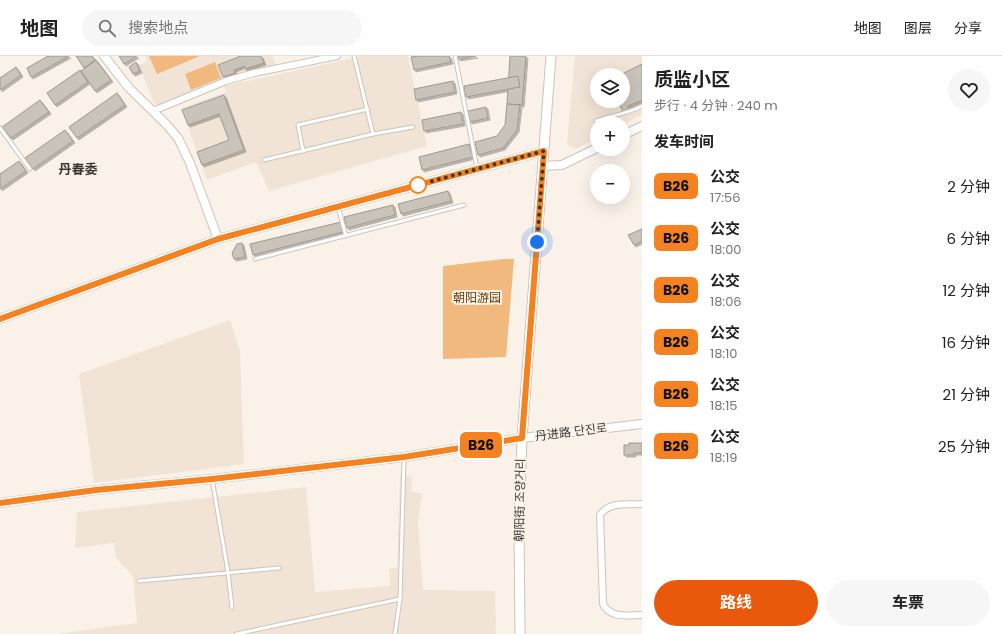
<!DOCTYPE html>
<html lang="zh">
<head>
<meta charset="utf-8">
<style>
	:root { --surface:#fff; --page:#f6f6f6; --text:#222; --muted:#767676; --line:#e0e0e0; --accent:#ea580c }
	body { margin:0; font-family:Poppins,"Noto Sans SC","Noto Sans KR",sans-serif; background:var(--page); color:var(--text); height:100vh; display:flex; flex-direction:column; font-size:15px; white-space:nowrap }
	* { box-sizing:border-box; margin:0 }
	p { font-size:13px; color:var(--muted) }
	.icon { flex:none; width:22px; height:22px; fill:none; stroke:currentColor; stroke-width:2; stroke-linecap:round; stroke-linejoin:round }
	.map { position:relative; flex:1; overflow:hidden }
	.drawer { display:flex; flex-direction:column; background:var(--surface); width:360px }
	.drawer>* { flex:none }
	.badge { padding:0 8px; border-radius:6px; font-size:14px; line-height:26px }
	.fabs { position:absolute; left:590px; top:12px; display:grid; gap:8px }
	.fabs a { display:grid; place-items:center; width:40px; height:40px; border-radius:50%; background:var(--surface); box-shadow:0 4px 16px #0002; font-size:20px }
	.you { position:absolute; width:20px; height:20px; margin:-10px; border:3px solid #fff; border-radius:50%; background:#1a73e8; box-shadow:0 0 0 6px #1a73e833 }
	.map>.badge { position:absolute; translate:-50% -50%; box-shadow:0 0 0 2px #fff }
	h2 { padding:0 12px; font-size:15px; line-height:36px }
	.round { display:grid; place-items:center; flex:none; width:42px; height:42px; border-radius:21px; background:var(--page) }
	.summary { display:flex; align-items:center; justify-content:space-between; height:68px; padding:0 12px }
	h1 { font-size:19px; font-weight:700; line-height:30px }
	.primary-button { display:flex; gap:8px; margin-top:auto; padding:8px 12px }
	.primary-button a { flex:1; height:46px; border-radius:24px; background:var(--accent); color:#fff; font-size:16px; font-weight:700; line-height:46px; text-align:center }
	.primary-button a+a { background:var(--page); color:var(--text) }
	ul { padding:0; list-style:none }
	li { display:flex; align-items:center; gap:12px; height:52px; padding:0 12px }
	li div { flex:1 }
	li b { display:block; font-size:15px }
	li em { font-style:normal }
	li .badge { min-width:44px; font-weight:700; text-align:center }
	header { display:flex; align-items:center; gap:24px; box-sizing:border-box; height:56px; padding:0 20px; background:var(--surface); border-bottom:1px solid var(--line) }
	header strong { font-size:19px }
	nav { display:flex; gap:22px; margin-inline-start:auto; font-size:14px }
	.search { width:280px; height:36px; background:var(--page); display:flex; align-items:center; gap:10px; box-sizing:border-box; padding:0 14px; border-radius:22px; color:var(--muted); font-size:15px }
	main { display:flex; flex:1; min-height:0 }
	.map>svg:first-child { display:block }
	.built { fill:#f1e4d6; fill-rule:evenodd }
	.green { fill:#f1b97d }
	.building { fill:#cac3ba; stroke:#9e978f; filter:url(#shadow) }
	.lines { fill:none; stroke-linecap:round; stroke-linejoin:round }
	.service-casing { stroke:#ccc4bc; stroke-width:5 }
	.minor-casing { stroke:#ccc4bc; stroke-width:8 }
	.tertiary-casing { stroke:#ccc4bc; stroke-width:10 }
	.secondary-casing { stroke:#ccc4bc; stroke-width:11 }
	.service { stroke:#fff; stroke-width:3 }
	.minor { stroke:#fff; stroke-width:6 }
	.tertiary { stroke:#fff; stroke-width:8 }
	.secondary { stroke:#fff; stroke-width:9 }
	.line-casing { stroke:#fff; stroke-width:9 }
	.line { stroke:#f58220; stroke-width:6 }
	.walk { stroke:#3b3834; stroke-width:4; stroke-dasharray:0 7.2 }
	.stop-dot { fill:#fff; stroke:#f58220; stroke-width:2 }
	.labels { text-anchor:middle; stroke-width:4; stroke-linejoin:round; paint-order:stroke }
	.park-label { font-size:12px; fill:#653d05; stroke:#faf2e9 }
	.street-label { font-size:12px; fill:#3b3834; stroke:#faf2e9 }
	.neighbourhood-label { font-size:13px; font-weight:bold; fill:#3b3834; stroke:#faf2e9 }
</style>
</head>
<body>
<header>
<strong>地图</strong>
<div class="search"><svg class="icon" aria-label="search" viewBox="0 0 24 24"><circle cx="10" cy="10" r="6"/><path d="M15 15l6 6"/></svg>搜索地点</div>
<nav><a>地图</a><a>图层</a><a>分享</a></nav>
</header>
<main>
<div class="map">
<svg width="642" height="578" viewBox="0 0 642 578">
	<defs>
		<filter id="shadow"><feDropShadow dx="2" dy="2" stdDeviation="0" flood-color="#0004"/></filter>
	</defs>
	<rect width="100%" height="100%" fill="#faf2e9"/>
	<g class="built">
		<polygon points="145,0 273,0 276,11 226,22 159,49 154,48 139,9 147,5"/>
		<polygon points="362,0 408,0 427,90 269,135 256,106 207,124 181,52 226,36 224,30"/>
		<path d="M575,0H642V59L623,68L597,67V82L575,93L567,88ZM597,19H623V45H597Z"/>
		<polygon points="230,264 240,295 244,408 94,427 79,318"/>
		<polygon points="400,419 412,420 411,435 422,438 418,466 423,534 495,535 496,578 57,578 137,567 133,520 116,502 114,487 75,492 77,456 306,431 315,536 390,530 389,513 397,512"/>
	</g>
	<g class="green">
		<polygon points="149,0 200,0 157,18"/>
		<polygon points="215,6 221,22 191,34 185,18"/>
		<polygon points="504,203 514,203 506,301 443,303 443,210"/>
	</g>
	<g class="building">
		<polygon points="48,0 69,0 31,21 27,12"/>
		<polygon points="76,0 92,0 95,4 84,12"/>
		<polygon points="119,0 137,0 124,8"/>
		<polygon points="241,0 261,0 264,7 245,13 244,10 234,14 235,17 223,21 218,9"/>
		<polygon points="418,0 449,0 451,6 414,14 411,1"/>
		<polygon points="458,0 476,0 458,3"/>
		<polygon points="510,0 526,0 522,49 507,48"/>
		<polygon points="96,4 111,24 95,35 81,15"/>
		<polygon points="136,6 140,15 133,18 129,11"/>
		<polygon points="642,8 642,44 628,50 629,52 623,56 618,45 623,45 623,19 620,19"/>
		<polygon points="16,11 21,19 0,34 0,22"/>
		<polygon points="80,14 88,26 55,49 47,37"/>
		<polygon points="518,20 520,31 466,41 464,30"/>
		<polygon points="453,25 455,36 416,44 414,33"/>
		<polygon points="117,37 125,49 77,82 69,71"/>
		<polygon points="224,39 244,94 202,109 197,96 229,84 219,58 188,69 182,54"/>
		<polygon points="40,44 49,56 11,82 2,71"/>
		<polygon points="507,48 520,49 517,74 503,92 478,99 475,86 497,80 505,69"/>
		<polygon points="486,51 488,62 470,66 468,55"/>
		<polygon points="461,56 463,68 424,75 422,64"/>
		<polygon points="65,74 73,85 33,113 25,102"/>
		<polygon points="469,88 473,101 422,114 419,101"/>
		<polygon points="19,105 26,115 0,133 0,118"/>
		<polygon points="448,135 451,145 401,158 398,148"/>
		<polygon points="393,149 395,159 347,172 344,161"/>
		<polygon points="341,166 343,176 253,199 250,188"/>
		<polygon points="642,173 642,185 634,189 628,179"/>
		<polygon points="242,187 245,201 234,203 232,197 237,188"/>
		<polygon points="629,387 642,387 642,397 634,397 634,399 624,399 624,389 629,389"/>
	</g>
	<g class="lines">
		<g class="service-casing">
			<g id="service">
				<polyline points="354,0 373,78"/>
				<polyline points="455,0 477,112"/>
				<path d="M596,65C612,59 627,58 642,50"/>
				<polyline points="0,72 30,113"/>
				<polyline points="303,95 298,69 368,53"/>
				<polyline points="264,104 373,78 413,71"/>
				<polyline points="338,151 346,180"/>
				<polyline points="255,203 464,149"/>
				<polyline points="212,423 228,516 232,552"/>
				<polyline points="139,525 279,512"/>
				<polyline points="236,578 400,543"/>
				<polyline points="395,578 400,543 404,403"/>
			</g>
		</g>
		<g class="minor-casing">
			<g id="minor">
				<polyline points="153,55 226,25 254,17 337,0"/>
				<path d="M642,448C627,449 610,445 600,459L603,548C611,563 627,559 642,559"/>
			</g>
		</g>
		<g class="tertiary-casing">
			<g id="tertiary">
				<polyline points="104,0 129,32 166,68 178,82 190,107 218,183"/>
				<polyline points="623,79 642,70"/>
				<polyline points="542,110 562,109 597,92"/>
				<polyline points="0,263 218,183 544,95"/>
				<polyline points="0,447 96,434 212,423 404,401 522,382 642,368"/>
			</g>
		</g>
		<g class="secondary-casing">
			<polyline id="secondary" points="520,578 519,466 522,382 551,0"/>
		</g>
		<use href="#service" class="service"/>
		<use href="#minor" class="minor"/>
		<use href="#tertiary" class="tertiary"/>
		<use href="#secondary" class="secondary"/>
	</g>
	<g class="lines">
		<g class="line-casing">
			<polyline id="line" points="0,263 218,183 544,95 522,382 404,401 212,423 96,434 0,447"/>
		</g>
		<use href="#line" class="line"/>
		<polyline class="walk" points="418,129 544,95 537,186"/>
	</g>
	<circle class="stop-dot" cx="418" cy="129" r="8"/>
	<g class="labels">
		<g class="park-label">
			<text x="477" y="246">朝阳游园</text>
		</g>
		<g class="street-label">
			<text transform="translate(571 376) rotate(-7)" y="4">丹进路 단진로</text>
			<text transform="translate(520 444) rotate(-89)" y="4">朝阳街 조양거리</text>
		</g>
		<g class="neighbourhood-label">
			<text x="78" y="118">丹春委</text>
		</g>
	</g>
</svg>
<div class="fabs">
<a><svg class="icon" aria-label="layers" viewBox="0 0 24 24"><path d="M12 4l9 5-9 5-9-5zM3 14l9 5 9-5"/></svg></a>
<a>+</a>
<a>−</a>
</div>
<div class="you" style="left:537px;top:186px"></div>
<b class="badge" style="left:481px;top:389px;background:#f58220;color:#111">B26</b>
</div>
<section class="drawer">
<div class="summary"><div><h1>质监小区</h1><p>步行 · 4 分钟 · 240 m</p></div><a class="round"><svg class="icon" aria-label="heart" viewBox="0 0 24 24"><path d="M12 20l-8-8c-3-5 5-10 8-4 3-6 11-1 8 4z"/></svg></a></div>
<h2>发车时间</h2>
<ul>
<li><span class="badge" style="background:#f58220;color:#111">B26</span><div><b>公交</b><p>17:56</p></div><em>2 分钟</em></li>
<li><span class="badge" style="background:#f58220;color:#111">B26</span><div><b>公交</b><p>18:00</p></div><em>6 分钟</em></li>
<li><span class="badge" style="background:#f58220;color:#111">B26</span><div><b>公交</b><p>18:06</p></div><em>12 分钟</em></li>
<li><span class="badge" style="background:#f58220;color:#111">B26</span><div><b>公交</b><p>18:10</p></div><em>16 分钟</em></li>
<li><span class="badge" style="background:#f58220;color:#111">B26</span><div><b>公交</b><p>18:15</p></div><em>21 分钟</em></li>
<li><span class="badge" style="background:#f58220;color:#111">B26</span><div><b>公交</b><p>18:19</p></div><em>25 分钟</em></li>
</ul>
<div class="primary-button"><a>路线</a><a>车票</a></div>
</section>
</main>
</body>
</html>
